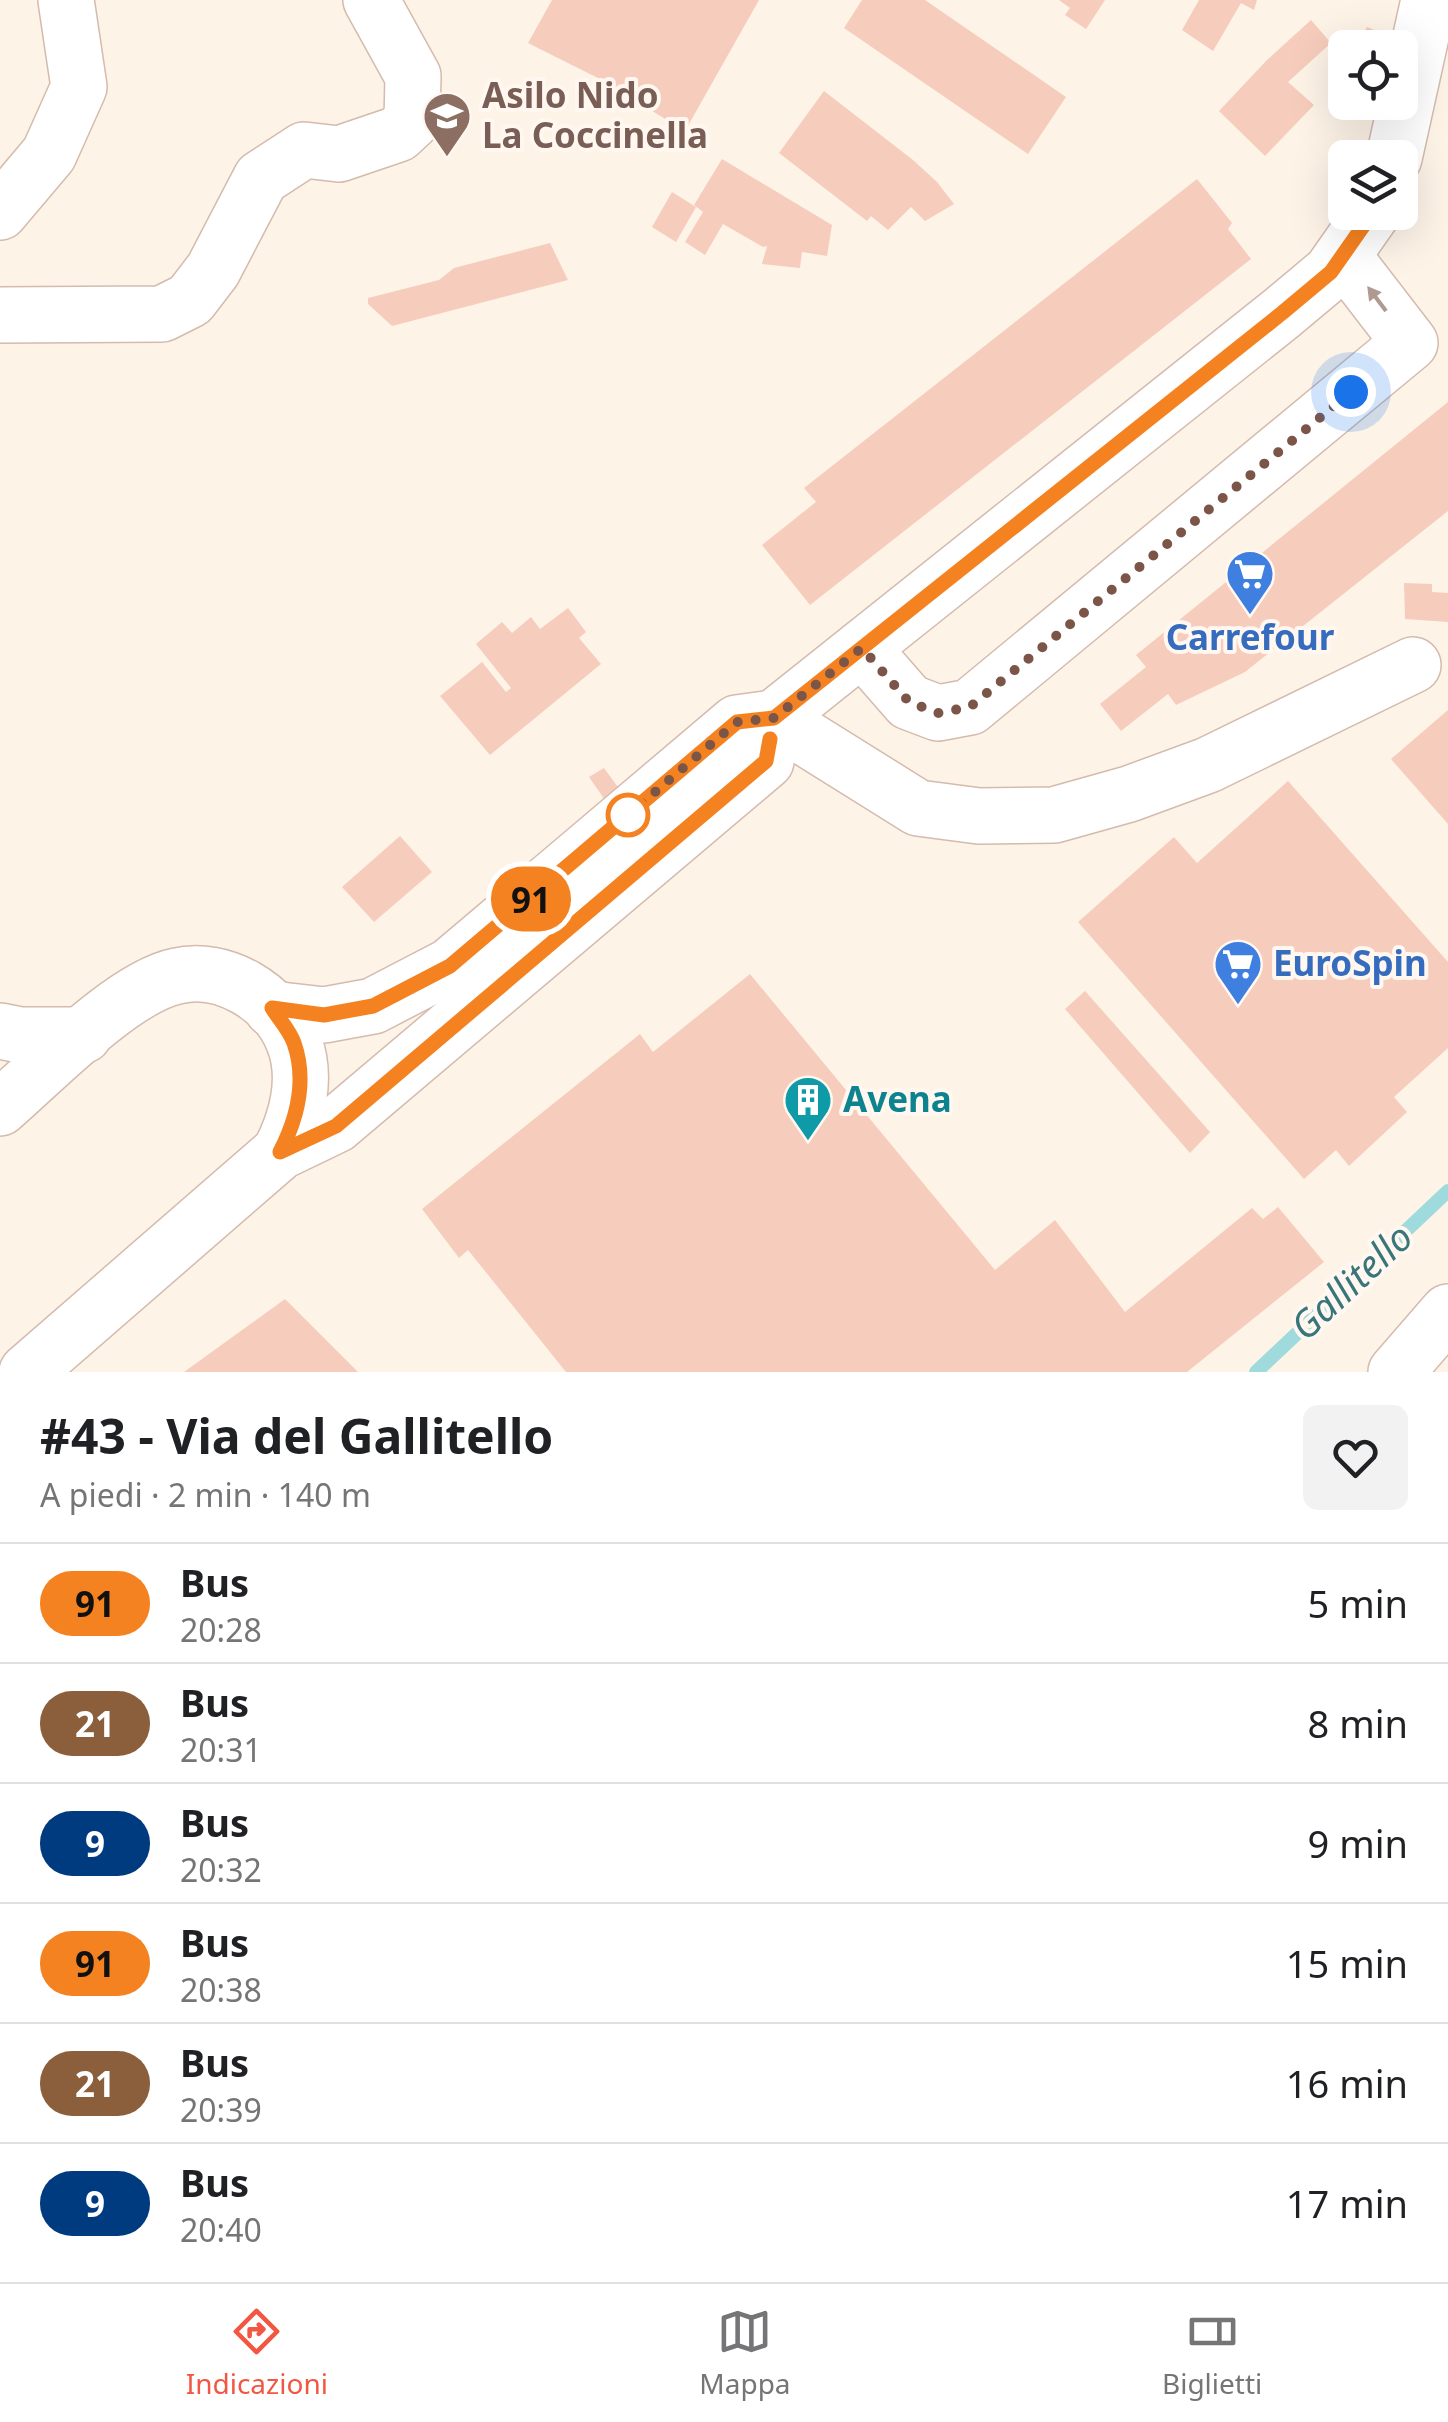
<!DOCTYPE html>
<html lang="it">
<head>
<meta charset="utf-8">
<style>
	:root { --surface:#fff; --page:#f2f2f2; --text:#202124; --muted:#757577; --line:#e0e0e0; --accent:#f25743 }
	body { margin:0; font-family:"Noto Sans",sans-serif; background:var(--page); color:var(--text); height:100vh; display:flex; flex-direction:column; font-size:38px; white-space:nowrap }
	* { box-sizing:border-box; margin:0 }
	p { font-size:32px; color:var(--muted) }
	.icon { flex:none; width:55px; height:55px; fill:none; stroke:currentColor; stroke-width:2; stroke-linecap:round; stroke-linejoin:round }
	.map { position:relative; height:1372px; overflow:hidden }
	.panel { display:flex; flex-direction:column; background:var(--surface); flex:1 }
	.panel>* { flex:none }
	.badge { padding:0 20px; border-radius:32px; font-size:35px; line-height:65px }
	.fabs { position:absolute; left:1328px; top:30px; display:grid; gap:20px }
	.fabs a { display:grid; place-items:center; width:90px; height:90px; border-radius:15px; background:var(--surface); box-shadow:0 10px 40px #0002; font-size:50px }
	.you { position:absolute; width:50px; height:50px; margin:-25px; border:8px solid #fff; border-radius:50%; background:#1a73e8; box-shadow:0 0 0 15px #1a73e833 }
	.map>.badge { position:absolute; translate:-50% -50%; box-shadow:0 0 0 5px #fff }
	.round { display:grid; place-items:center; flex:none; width:105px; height:105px; border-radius:15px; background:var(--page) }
	.headline { display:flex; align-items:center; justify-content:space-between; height:170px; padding:0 40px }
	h1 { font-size:48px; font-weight:700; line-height:75px }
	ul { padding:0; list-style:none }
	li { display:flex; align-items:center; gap:30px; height:120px; padding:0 40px; border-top:2px solid var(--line) }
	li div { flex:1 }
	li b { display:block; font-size:38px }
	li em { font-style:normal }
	li .badge { min-width:110px; font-weight:700; text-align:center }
	.menu { display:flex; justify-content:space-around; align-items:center; height:140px; border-top:2px solid var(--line); background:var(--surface); font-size:28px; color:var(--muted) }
	.menu a { display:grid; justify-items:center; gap:5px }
	.menu .on { color:var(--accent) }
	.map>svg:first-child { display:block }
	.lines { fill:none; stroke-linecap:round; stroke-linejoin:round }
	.stream { stroke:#9fdadd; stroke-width:14 }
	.building { fill:#f6cdbc }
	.minor-casing { stroke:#d4bbae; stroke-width:58 }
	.minor { stroke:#fff; stroke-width:55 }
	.oneway { fill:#b09991 }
	.line-casing { stroke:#fff; stroke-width:22 }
	.line { stroke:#f58220; stroke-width:15 }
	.walk { stroke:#7b5548; stroke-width:10; stroke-dasharray:0 18 }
	.stop-dot { fill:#fff; stroke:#f58220; stroke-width:5 }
	.labels { text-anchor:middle; stroke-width:8; stroke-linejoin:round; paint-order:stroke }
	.education-label { font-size:35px; font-weight:bold; fill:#785e54; stroke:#fff7f0; text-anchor:start }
	.shop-label { font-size:35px; font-weight:bold; fill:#366cbe; stroke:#fff7f0 }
	.culture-label { font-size:35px; font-weight:bold; fill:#0d838f; stroke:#fff7f0; text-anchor:start }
	.water-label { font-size:38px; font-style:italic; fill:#38767a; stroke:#fff7f0 }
</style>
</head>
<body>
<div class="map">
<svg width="1448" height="1372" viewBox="0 0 1448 1372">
	<rect width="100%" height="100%" fill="#fef3e7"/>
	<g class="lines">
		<polyline class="stream" points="1256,1372 1448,1191"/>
	</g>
	<g class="building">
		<polygon points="552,0 759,0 685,131 598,78 528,43"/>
		<polygon points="862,0 925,0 1066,97 1028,154 844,28"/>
		<polygon points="1059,0 1105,0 1086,29 1065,15 1070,8"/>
		<polygon points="1199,0 1257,0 1254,10 1241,3 1213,51 1182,30"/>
		<polygon points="1311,20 1331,43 1288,82 1314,105 1265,156 1219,111 1266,61"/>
		<polygon points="1367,27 1384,34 1378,48 1357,48"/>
		<polygon points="824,91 913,160 937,182 954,204 925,221 911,207 888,230 871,216 867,221 779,153"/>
		<polygon points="722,159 832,225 827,256 802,252 800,268 762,264 767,246 763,247 723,224 705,255 685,242 703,212 694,205"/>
		<polygon points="1197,179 1232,223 1228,229 1251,259 810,605 762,545 816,502 804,488"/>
		<polygon points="672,192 696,207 676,242 652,227"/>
		<polygon points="550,243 568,280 392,326 368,304 368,298 439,280 454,268"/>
		<polygon points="1448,402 1448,511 1245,672 1176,705 1168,694 1121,731 1100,704 1146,667 1136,655"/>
		<polygon points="1404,583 1432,584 1432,592 1448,593 1448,622 1405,619"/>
		<polygon points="568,608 586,632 579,638 601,664 490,755 440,696 482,662 506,692 511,688 476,644 502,622 512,633 531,617 540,629"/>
		<polygon points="1448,710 1448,824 1391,759"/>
		<polygon points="604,768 620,790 607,803 589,777"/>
		<polygon points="1288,781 1448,962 1448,1048 1394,1097 1407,1112 1349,1166 1336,1150 1304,1179 1078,922 1174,837 1197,863"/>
		<polygon points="400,836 432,872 374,922 342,887"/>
		<polygon points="750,974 995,1270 1055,1220 1125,1312 1252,1208 1263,1219 1278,1207 1324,1262 1187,1372 566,1372 468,1250 459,1258 422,1209 640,1034 653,1052"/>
		<polygon points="1085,991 1210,1132 1190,1153 1065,1009"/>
		<polygon points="285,1299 358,1372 184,1372"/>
	</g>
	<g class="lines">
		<g class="minor-casing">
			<g id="minor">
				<polyline points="1394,158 1429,0"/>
				<polyline points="0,212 49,154 79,87 66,0"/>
				<polyline points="0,315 162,314 190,300 213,270 261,178 304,150 339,154 398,134 412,121 413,76 371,0"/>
				<polyline points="862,648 909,702 938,713 970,707 1410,343 1343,256"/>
				<polyline points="774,718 918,808 979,816 1054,815 1129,794 1208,765 1413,665"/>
				<polyline points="272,1009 324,1015 373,1006 450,966 737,723 774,718 1282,313 1331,272 1373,212"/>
				<polyline points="0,1031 20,1035 84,1035"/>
				<path d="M0,1108C43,1071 123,987 177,976C223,965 277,997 294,1042C308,1078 297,1120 280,1152"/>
				<polyline points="27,1372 280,1152 336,1125 766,761 774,718"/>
				<polyline points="1396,1372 1448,1312"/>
			</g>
		</g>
		<use href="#minor" class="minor"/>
	</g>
	<defs><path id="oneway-solid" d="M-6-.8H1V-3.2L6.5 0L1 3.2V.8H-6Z" transform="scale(2.5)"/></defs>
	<use class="oneway" href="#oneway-solid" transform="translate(1377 299) rotate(-127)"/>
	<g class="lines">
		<g class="line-casing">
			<path id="line" d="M770,739L766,761L336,1126L280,1152C297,1119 307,1080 294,1043C290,1031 279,1019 272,1008L324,1015L373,1006L450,966L737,722L774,718L1282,313L1331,272L1373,212"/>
		</g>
		<use href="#line" class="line"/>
		<polyline class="walk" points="628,815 737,722 774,718 862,648 909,702 938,713 970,707 1351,392"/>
	</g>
	<defs>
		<g id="school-pin" transform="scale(2.5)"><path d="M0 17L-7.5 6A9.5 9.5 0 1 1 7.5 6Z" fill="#8d6e63" stroke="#fff7f0"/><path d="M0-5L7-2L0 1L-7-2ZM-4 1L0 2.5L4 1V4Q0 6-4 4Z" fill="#fff"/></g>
		<g id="supermarket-pin" transform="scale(2.5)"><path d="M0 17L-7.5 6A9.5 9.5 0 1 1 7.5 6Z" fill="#3f7fe0" stroke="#fff7f0"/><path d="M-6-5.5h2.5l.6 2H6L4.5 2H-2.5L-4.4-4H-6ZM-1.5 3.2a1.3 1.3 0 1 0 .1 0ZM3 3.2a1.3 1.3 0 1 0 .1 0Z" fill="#fff"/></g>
		<g id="building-pin" transform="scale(2.5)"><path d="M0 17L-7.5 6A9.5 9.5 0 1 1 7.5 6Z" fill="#0f9aa8" stroke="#fff7f0"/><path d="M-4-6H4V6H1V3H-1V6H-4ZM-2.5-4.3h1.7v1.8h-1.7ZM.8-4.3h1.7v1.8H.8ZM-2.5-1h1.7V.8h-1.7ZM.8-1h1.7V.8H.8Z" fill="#fff"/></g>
	</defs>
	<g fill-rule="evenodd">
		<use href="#school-pin" x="447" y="116"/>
		<use href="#supermarket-pin" x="1250" y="574"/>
		<use href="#supermarket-pin" x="1238" y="964"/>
		<use href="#building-pin" x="808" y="1100"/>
	</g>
	<circle class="stop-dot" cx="628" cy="815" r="20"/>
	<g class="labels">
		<g class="education-label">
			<text x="482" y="108">Asilo Nido<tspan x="482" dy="40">La Coccinella</tspan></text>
		</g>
		<g class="shop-label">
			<text x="1250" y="650">Carrefour</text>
			<text x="1273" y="976" text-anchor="start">EuroSpin</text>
		</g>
		<g class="culture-label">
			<text x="843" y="1112">Avena</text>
		</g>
		<g class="water-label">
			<text transform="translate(1352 1282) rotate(-43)" y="13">Gallitello</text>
		</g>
	</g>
</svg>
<div class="fabs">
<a><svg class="icon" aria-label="locate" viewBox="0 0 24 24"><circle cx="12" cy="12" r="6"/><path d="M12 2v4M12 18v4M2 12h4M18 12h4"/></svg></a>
<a><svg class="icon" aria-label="layers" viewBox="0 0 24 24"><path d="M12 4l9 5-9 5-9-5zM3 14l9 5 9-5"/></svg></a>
</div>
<div class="you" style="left:1351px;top:392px"></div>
<b class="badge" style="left:531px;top:899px;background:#f58220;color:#111">91</b>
</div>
<section class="panel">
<div class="headline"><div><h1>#43 - Via del Gallitello</h1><p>A piedi · 2 min · 140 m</p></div><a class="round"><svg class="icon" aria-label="heart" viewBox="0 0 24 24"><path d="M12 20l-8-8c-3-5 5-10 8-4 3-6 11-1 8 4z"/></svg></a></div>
<ul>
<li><span class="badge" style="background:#f58220;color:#111">91</span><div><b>Bus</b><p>20:28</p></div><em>5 min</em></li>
<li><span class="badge" style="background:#8b5e3c;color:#fff">21</span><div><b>Bus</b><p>20:31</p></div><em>8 min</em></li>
<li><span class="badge" style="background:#003b80;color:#fff">9</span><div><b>Bus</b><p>20:32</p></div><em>9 min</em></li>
<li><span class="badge" style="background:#f58220;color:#111">91</span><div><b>Bus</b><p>20:38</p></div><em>15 min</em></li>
<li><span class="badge" style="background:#8b5e3c;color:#fff">21</span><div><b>Bus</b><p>20:39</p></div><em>16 min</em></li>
<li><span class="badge" style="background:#003b80;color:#fff">9</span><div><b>Bus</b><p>20:40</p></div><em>17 min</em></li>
</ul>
</section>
<nav class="menu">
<a class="on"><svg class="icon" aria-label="directions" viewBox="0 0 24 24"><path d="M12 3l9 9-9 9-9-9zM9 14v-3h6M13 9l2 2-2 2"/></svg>Indicazioni</a>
<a><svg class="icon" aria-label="map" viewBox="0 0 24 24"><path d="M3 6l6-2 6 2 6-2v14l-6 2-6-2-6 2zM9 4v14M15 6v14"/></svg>Mappa</a>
<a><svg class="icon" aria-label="tickets" viewBox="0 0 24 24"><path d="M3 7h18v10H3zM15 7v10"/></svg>Biglietti</a>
</nav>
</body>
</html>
